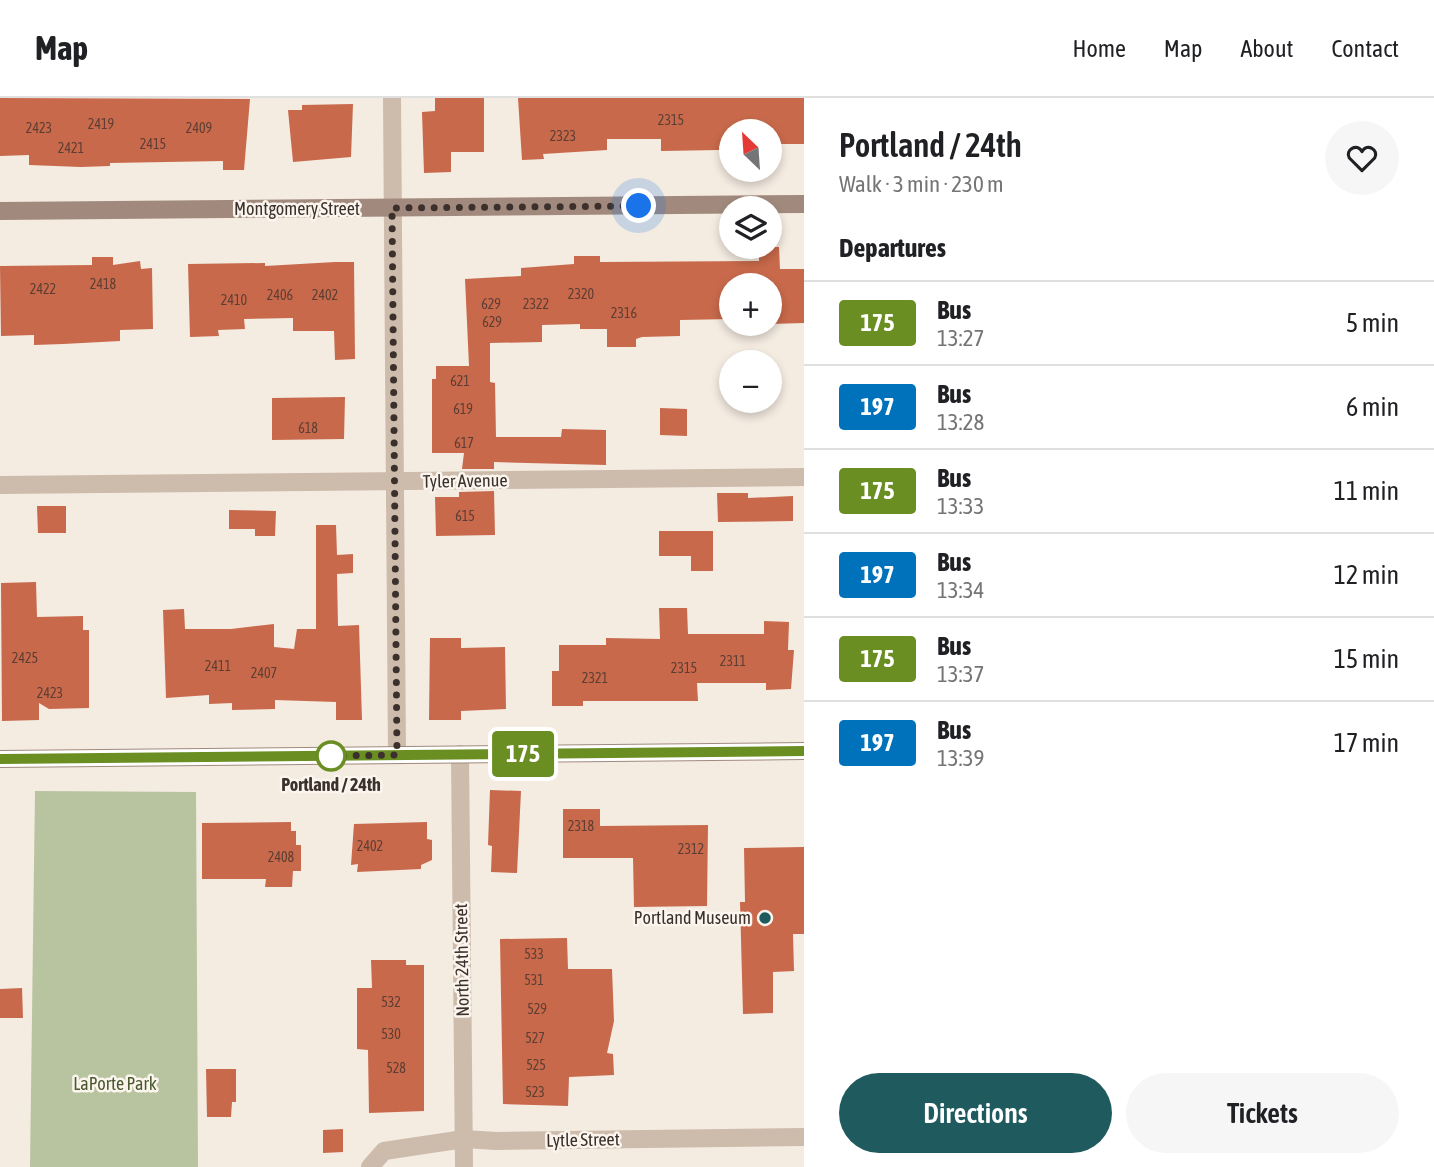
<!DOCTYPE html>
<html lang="en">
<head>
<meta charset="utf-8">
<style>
	:root { --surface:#fff; --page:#f6f6f6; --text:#202124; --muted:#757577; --line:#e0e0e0; --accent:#1f5a5e }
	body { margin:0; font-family:"Asap Condensed",sans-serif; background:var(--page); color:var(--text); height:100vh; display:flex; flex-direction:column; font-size:26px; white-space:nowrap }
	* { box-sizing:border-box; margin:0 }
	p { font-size:23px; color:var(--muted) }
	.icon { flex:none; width:38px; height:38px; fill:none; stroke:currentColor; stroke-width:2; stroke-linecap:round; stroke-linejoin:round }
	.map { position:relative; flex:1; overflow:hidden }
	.panel { display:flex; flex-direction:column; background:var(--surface); width:630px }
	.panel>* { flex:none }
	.badge { padding:0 14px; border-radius:5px; font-size:24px; line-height:46px }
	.needle { width:46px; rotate:335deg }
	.fabs { position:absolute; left:719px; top:21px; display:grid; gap:14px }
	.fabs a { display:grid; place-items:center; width:63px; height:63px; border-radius:50%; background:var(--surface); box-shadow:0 4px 10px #0003; font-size:35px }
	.you { position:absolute; width:35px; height:35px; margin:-18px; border:5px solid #fff; border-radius:50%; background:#1a73e8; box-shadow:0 0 0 10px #1a73e833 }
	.map>.badge { position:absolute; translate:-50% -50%; box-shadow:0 0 0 4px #fff }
	h2 { padding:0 35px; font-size:26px; line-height:63px }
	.round { display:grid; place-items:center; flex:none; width:74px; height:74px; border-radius:37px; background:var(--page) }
	.summary { display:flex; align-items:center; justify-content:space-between; height:119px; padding:0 35px }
	h1 { font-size:33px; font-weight:600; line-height:52px }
	.button { display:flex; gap:14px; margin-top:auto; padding:14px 35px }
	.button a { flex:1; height:80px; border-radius:42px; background:var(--accent); color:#fff; font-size:28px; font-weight:600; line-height:80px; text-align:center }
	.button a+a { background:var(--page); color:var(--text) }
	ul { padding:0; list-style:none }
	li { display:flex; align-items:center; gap:21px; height:84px; padding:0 35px; border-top:2px solid var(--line) }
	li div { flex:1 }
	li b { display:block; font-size:26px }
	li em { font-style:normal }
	li .badge { min-width:77px; font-weight:700; text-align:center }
	header { display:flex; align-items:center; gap:42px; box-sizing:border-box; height:98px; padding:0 35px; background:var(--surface); border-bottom:2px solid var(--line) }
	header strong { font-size:33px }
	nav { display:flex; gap:38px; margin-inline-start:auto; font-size:24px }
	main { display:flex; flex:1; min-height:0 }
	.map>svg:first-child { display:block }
	.green { fill:#b8c4a0 }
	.building { fill:#c8694b }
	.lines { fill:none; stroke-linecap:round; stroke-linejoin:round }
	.street { stroke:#cdbbac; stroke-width:18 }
	.secondary { stroke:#a18a7d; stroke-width:18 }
	.line-casing { stroke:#fff; stroke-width:16 }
	.line { stroke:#6b8e23; stroke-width:10 }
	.walk { stroke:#3b302b; stroke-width:7; stroke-dasharray:0 12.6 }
	.stop-dot { fill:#fff; stroke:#6b8e23; stroke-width:3.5 }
	.poi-dot { fill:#1f5a5e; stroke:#fbf5ee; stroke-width:2.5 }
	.labels { text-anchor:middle; stroke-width:5; stroke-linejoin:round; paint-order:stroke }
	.number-label { font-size:14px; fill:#5e3e33 }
	.street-label { font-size:18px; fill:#3b302b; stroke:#fbf5ee }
	.stop-label { font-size:18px; font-weight:bold; fill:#3b302b; stroke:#fbf5ee }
	.poi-label { font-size:18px; fill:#3b302b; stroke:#fbf5ee; text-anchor:end }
	.park-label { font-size:18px; fill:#4a5a2e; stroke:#fbf5ee }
</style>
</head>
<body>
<header>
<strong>Map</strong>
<nav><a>Home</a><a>Map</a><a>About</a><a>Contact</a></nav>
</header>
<main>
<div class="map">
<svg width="804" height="1069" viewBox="0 0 804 1069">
	<rect width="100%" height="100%" fill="#f4ebe1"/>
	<polygon class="green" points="35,693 196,694 198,1069 30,1069"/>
	<g class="building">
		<polygon points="0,0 250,1 244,72 223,72 223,63 110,65 110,68 81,69 29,67 29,57 0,58"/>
		<polygon points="435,0 484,0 484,54 451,54 451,74 424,75 422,14 435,13"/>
		<polygon points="518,0 804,0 804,46 770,46 770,33 732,33 732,49 719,48 719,52 661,53 661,41 607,41 607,52 543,56 544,61 522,62"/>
		<polygon points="353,6 351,59 293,64 288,12 302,12 302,7"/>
		<polygon points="759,149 779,149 780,171 804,171 804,225 770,226 770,187 732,187 732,221 680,222 680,238 642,239 636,241 636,249 607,249 607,231 580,231 580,226 542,227 542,244 490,245 490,284 495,285 496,339 561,339 562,331 606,332 606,367 494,364 494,371 462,371 464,355 432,355 432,281 436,281 436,268 469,268 465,181 521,178 521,170 574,166 574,158 600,158 600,164 759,163"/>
		<polygon points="92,159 113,159 113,167 140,163 141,171 152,170 153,231 120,232 120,243 63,246 34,247 34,237 1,238 0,168 92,167"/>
		<polygon points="335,164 354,164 355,261 335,262 334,233 293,233 293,220 244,221 245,231 218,232 219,238 190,239 188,166 265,165 265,168"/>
		<polygon points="345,299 344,341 272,342 272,300"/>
		<polygon points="660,310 687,311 687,338 660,337"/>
		<polygon points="494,393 495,437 436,438 435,399 459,399 459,394"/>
		<polygon points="717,395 748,395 748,400 793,398 793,423 718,424"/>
		<polygon points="37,408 66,408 66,435 38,435"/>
		<polygon points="229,412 276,413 275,438 255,438 255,431 229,431"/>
		<polygon points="316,427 336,427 337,457 353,456 353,475 337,476 338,528 359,527 362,622 336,622 336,604 275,602 275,611 232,612 232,605 209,606 209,597 166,600 163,512 184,511 185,531 231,531 274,526 274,549 294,551 297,531 316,531"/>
		<polygon points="659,433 713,433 713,473 691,473 691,458 659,458"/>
		<polygon points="36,484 37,519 83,518 83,532 89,532 89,610 49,611 39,605 39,622 2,623 1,485"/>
		<polygon points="659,510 687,510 688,536 764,536 764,523 789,524 788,552 794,552 791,591 766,592 766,585 697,585 698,603 583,603 583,608 552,608 552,573 559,573 559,547 606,547 606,540 660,541"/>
		<polygon points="430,540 461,540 461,550 505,549 506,611 461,613 461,622 429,622"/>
		<polygon points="490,692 521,693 517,775 491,774 492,748 488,747"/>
		<polygon points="563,711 600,711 600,728 708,727 707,808 634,809 633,760 563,760"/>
		<polygon points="291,724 291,733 296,733 296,747 301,747 301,773 293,773 292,789 265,789 266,781 202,781 202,725"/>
		<polygon points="427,724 427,741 432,742 432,762 421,767 421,771 357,774 358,766 351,767 354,726"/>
		<polygon points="804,749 804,836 793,836 794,873 773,874 773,915 743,916 740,804 745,804 744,750"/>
		<polygon points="567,840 568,871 612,871 614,923 607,955 613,956 614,977 569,979 568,1008 503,1006 500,841"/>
		<polygon points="371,862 406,862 406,867 424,867 424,1013 369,1015 368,952 357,951 357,890 372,890"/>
		<polygon points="22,890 23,920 0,920 0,891"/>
		<polygon points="206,971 236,971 236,1004 232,1004 231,1019 207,1019"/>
		<polygon points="343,1031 343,1054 323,1055 323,1032"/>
	</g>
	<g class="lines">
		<g class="street">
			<polyline points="392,0 397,657"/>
			<polyline points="0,387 804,379"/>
			<polyline points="460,656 464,1069"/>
			<polyline points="370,1069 384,1053 464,1041 496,1043 804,1039"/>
		</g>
		<g class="secondary">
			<polyline points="0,113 804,106"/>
			<polyline points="0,661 804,653"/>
		</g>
	</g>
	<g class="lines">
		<g class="line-casing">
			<polyline id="line" points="0,661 804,653"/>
		</g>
		<use href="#line" class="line"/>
		<polyline class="walk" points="331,658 397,657 392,110 639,108"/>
	</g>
	<circle class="stop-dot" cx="331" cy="658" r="14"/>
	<circle class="poi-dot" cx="765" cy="820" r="7"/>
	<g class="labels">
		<g class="number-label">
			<text x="671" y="27">2315</text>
			<text x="101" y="31">2419</text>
			<text x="39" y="35">2423</text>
			<text x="199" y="35">2409</text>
			<text x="563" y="43">2323</text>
			<text x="153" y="51">2415</text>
			<text x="71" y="55">2421</text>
			<text x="103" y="191">2418</text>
			<text x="43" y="196">2422</text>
			<text x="581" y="201">2320</text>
			<text x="280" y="202">2406</text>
			<text x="325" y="202">2402</text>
			<text x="234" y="207">2410</text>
			<text x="491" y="211">629</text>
			<text x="536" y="211">2322</text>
			<text x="624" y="220">2316</text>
			<text x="492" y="229">629</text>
			<text x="460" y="288">621</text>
			<text x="463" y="316">619</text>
			<text x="308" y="335">618</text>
			<text x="464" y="350">617</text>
			<text x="465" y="423">615</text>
			<text x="25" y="565">2425</text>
			<text x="733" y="568">2311</text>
			<text x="218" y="573">2411</text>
			<text x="684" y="575">2315</text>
			<text x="264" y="580">2407</text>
			<text x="595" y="585">2321</text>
			<text x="50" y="600">2423</text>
			<text x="581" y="733">2318</text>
			<text x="370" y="753">2402</text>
			<text x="691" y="756">2312</text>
			<text x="281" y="764">2408</text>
			<text x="534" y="861">533</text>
			<text x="534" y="887">531</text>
			<text x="391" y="909">532</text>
			<text x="537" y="916">529</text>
			<text x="391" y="941">530</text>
			<text x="535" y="945">527</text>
			<text x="536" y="972">525</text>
			<text x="396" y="975">528</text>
			<text x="535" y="999">523</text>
		</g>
		<g class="street-label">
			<text x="297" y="117">Montgomery Street</text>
			<text transform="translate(465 383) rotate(-1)" y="6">Tyler Avenue</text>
			<text transform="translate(462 862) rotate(-91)" y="6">North 24th Street</text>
			<text transform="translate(583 1042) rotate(-1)" y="6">Lytle Street</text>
		</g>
		<g class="stop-label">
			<text x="331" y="693">Portland / 24th</text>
		</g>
		<g class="poi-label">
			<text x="751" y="826">Portland Museum</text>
		</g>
		<g class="park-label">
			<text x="115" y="992">LaPorte Park</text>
		</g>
	</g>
</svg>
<div class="fabs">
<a><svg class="needle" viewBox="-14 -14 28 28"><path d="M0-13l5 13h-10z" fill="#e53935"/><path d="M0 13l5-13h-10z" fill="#757577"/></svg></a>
<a><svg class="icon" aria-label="layers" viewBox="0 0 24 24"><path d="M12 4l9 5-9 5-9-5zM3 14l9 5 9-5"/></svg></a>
<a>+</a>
<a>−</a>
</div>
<div class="you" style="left:639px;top:108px"></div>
<b class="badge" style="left:523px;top:656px;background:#6b8e23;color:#fff">175</b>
</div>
<section class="panel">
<div class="summary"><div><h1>Portland / 24th</h1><p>Walk · 3 min · 230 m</p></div><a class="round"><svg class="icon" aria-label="heart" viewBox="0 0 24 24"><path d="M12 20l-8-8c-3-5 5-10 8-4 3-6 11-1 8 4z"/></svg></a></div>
<h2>Departures</h2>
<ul>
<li><span class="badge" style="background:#6b8e23;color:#fff">175</span><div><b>Bus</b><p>13:27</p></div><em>5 min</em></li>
<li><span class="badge" style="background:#0072bc;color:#fff">197</span><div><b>Bus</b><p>13:28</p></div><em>6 min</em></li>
<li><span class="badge" style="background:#6b8e23;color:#fff">175</span><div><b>Bus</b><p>13:33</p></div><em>11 min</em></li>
<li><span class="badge" style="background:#0072bc;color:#fff">197</span><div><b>Bus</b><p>13:34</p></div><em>12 min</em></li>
<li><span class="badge" style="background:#6b8e23;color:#fff">175</span><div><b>Bus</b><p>13:37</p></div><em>15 min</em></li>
<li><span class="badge" style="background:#0072bc;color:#fff">197</span><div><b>Bus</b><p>13:39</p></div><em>17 min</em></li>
</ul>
<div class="button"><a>Directions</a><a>Tickets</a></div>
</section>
</main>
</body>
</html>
